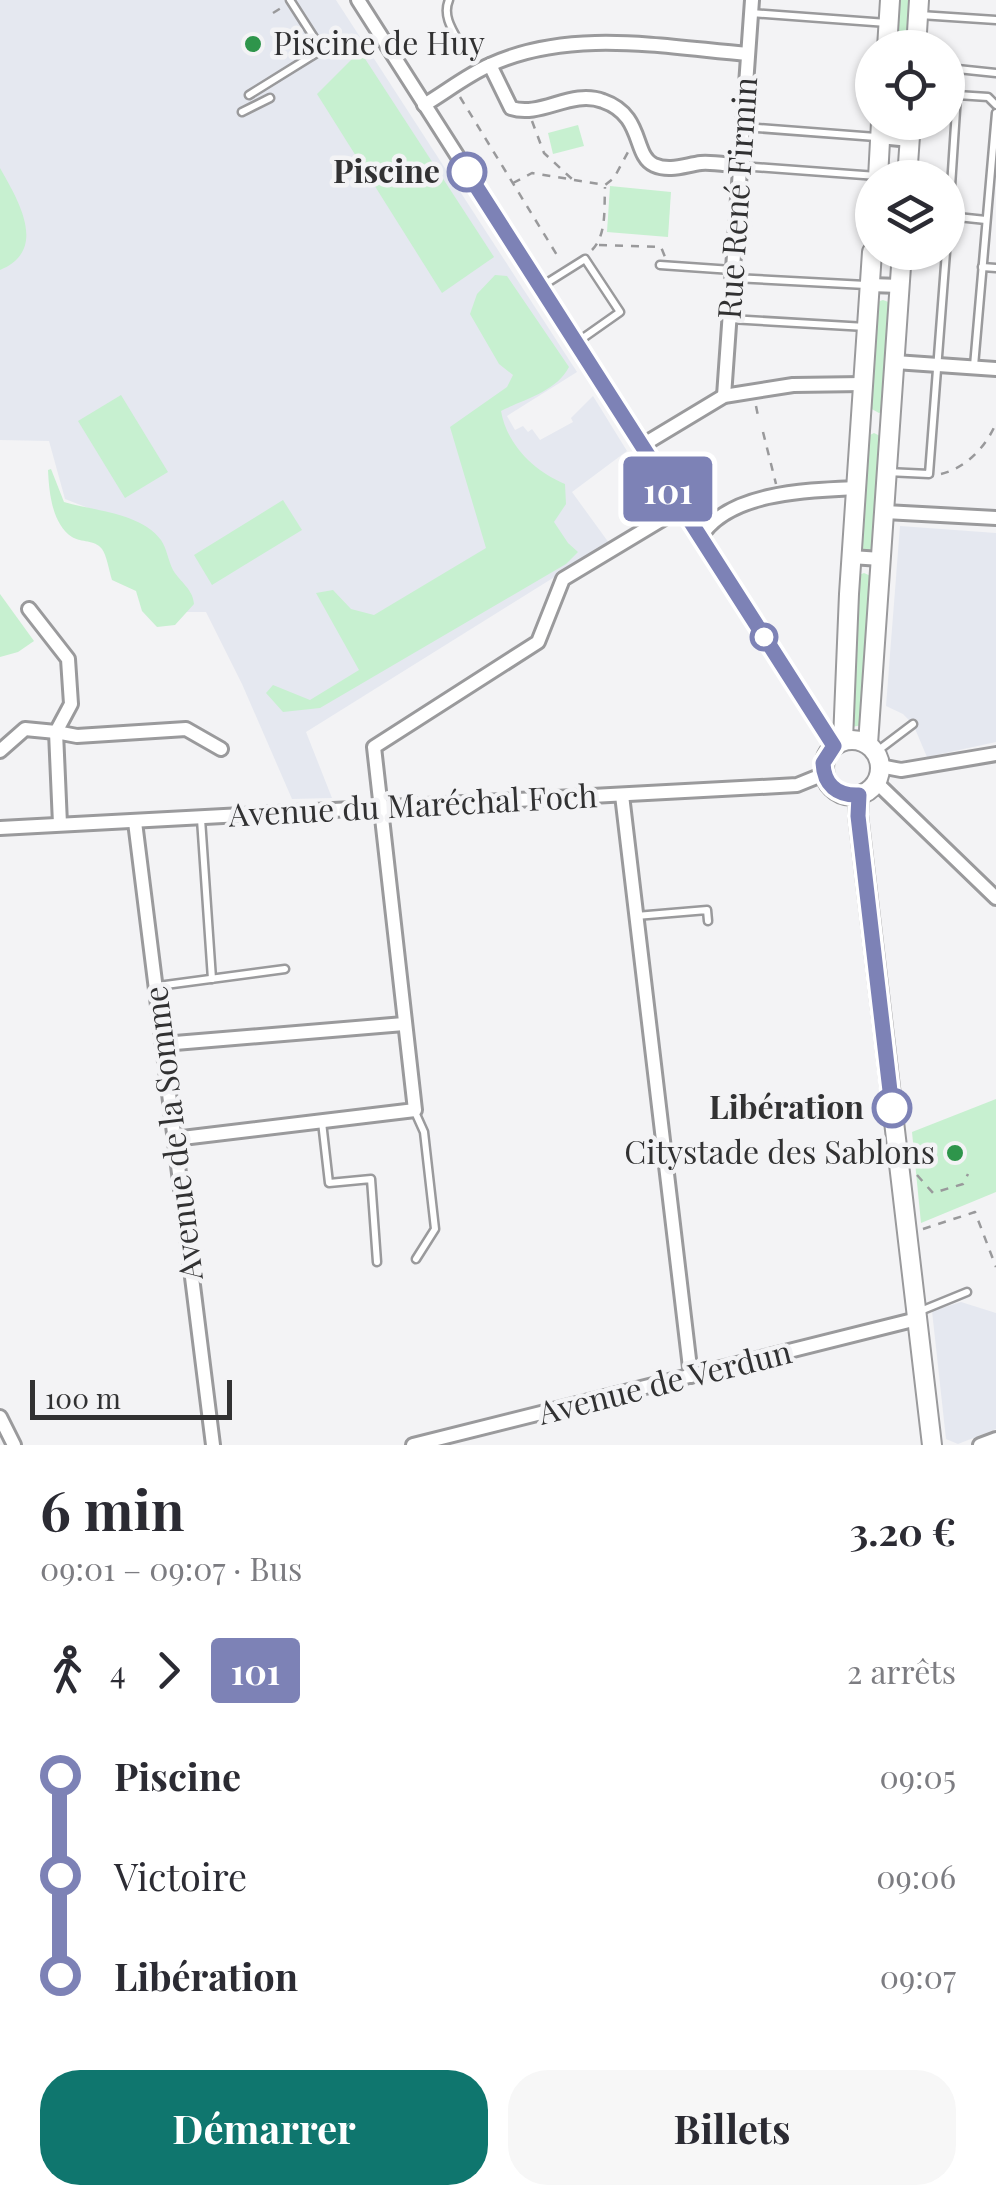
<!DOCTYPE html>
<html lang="fr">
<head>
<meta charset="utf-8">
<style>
	:root { --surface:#fff; --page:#f7f7f7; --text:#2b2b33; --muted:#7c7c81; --accent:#0f766e }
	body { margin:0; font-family:"Playfair Display",serif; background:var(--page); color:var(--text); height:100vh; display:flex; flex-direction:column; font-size:38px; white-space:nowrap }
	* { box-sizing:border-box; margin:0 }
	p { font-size:32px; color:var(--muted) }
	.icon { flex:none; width:55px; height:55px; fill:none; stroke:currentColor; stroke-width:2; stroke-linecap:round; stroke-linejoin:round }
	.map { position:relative; height:1445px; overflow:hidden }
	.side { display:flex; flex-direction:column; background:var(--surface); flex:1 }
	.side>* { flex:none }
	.badge { padding:0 20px; border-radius:8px; font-size:35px; line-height:65px }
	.controls { position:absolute; left:855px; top:30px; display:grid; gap:20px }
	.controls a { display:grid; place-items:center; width:110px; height:110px; border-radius:50%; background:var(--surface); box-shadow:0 2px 8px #0004; font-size:50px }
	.scale { position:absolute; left:30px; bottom:25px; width:202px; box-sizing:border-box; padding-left:10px; border:5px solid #313132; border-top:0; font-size:28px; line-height:35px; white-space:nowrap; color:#313132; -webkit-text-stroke:8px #f3f3f5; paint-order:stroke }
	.map>.badge { position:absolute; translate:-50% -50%; box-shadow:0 0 0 5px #fff }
	.legs { display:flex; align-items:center; gap:15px; height:110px; padding:0 40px; font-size:32px }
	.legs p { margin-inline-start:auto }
	.head { display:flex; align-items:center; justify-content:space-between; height:170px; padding:0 40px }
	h1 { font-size:55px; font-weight:700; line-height:75px }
	.action { display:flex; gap:20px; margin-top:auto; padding:20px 40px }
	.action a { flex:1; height:115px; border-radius:40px; background:var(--accent); color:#fff; font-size:40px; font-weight:700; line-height:115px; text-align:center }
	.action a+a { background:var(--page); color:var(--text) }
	ul { padding:0 40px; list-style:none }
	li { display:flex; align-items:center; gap:35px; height:100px; font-size:38px }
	li i { display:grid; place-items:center; width:15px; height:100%; margin:0 12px; background:currentColor }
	li i::after { content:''; width:25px; height:25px; margin:-12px; border:8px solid; border-radius:50%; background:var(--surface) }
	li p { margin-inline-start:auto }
	li:first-child i { background:linear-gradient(#0000 50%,currentColor 0) }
	li:last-child i { background:linear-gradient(currentColor 50%,#0000 0) }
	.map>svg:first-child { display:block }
	.built { fill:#e5e8f0 }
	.green { fill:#c7f0d0 }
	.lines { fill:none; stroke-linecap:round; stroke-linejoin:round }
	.lane-casing { stroke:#9a9a9c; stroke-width:11 }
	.street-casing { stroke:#9a9a9c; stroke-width:18 }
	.secondary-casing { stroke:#9a9a9c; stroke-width:22 }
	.path { stroke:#99999b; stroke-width:2.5; stroke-dasharray:8 8; stroke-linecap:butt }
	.lane { stroke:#fff; stroke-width:6 }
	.street { stroke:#fff; stroke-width:12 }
	.secondary { stroke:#fff; stroke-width:18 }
	.line-1-casing { stroke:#fff; stroke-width:22 }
	.line-1 { stroke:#7d82b6; stroke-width:15 }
	.poi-dot { fill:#2e954b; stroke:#f3f3f5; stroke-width:4 }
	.stop-1-dot { fill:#fff; stroke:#7d82b6; stroke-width:5 }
	.labels { text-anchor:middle; stroke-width:9; stroke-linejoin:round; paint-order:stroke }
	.poi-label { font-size:32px; fill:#313132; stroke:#f3f3f5; text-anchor:start }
	.stop-label { font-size:32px; font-weight:bold; fill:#313132; stroke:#f3f3f5; text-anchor:end }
	.street-label { font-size:32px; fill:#313132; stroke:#f3f3f5 }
</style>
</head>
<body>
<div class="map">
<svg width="996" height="1445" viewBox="0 0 996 1445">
	<rect width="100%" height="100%" fill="#f3f3f5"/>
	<g class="built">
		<polygon points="0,0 336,0 577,372 507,416 515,430 523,426 528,432 532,429 540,440 573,422 571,418 593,396 627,451 572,492 609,543 306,732 332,798 292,799 242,684 206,612 153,612 127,523 65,499 49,441 0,440"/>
		<polygon points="900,526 996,533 996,742 927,757 913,724 903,714 886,706"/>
		<polygon points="961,1302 996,1313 996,1429 958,1444 946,1439 932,1311"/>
	</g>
	<g class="green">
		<polygon points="896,0 916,0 913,47 892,48"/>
		<polygon points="360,51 494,257 442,293 317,94"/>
		<polygon points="578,125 584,146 553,154 548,133"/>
		<path d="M0,168C18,200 49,250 0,270Z"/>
		<polygon points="610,186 671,192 668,237 607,232"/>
		<path d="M495,275L507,276L569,367C556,392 524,399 501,411C507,445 534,471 565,484L566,504L554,522L568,543L578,552L566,564L320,708L283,712L266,693L273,685L310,700L359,670L316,593L333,590L351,609L374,615L486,548L450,427L507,387L513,375L499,364L470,314L477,294Z"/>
		<polygon points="883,300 891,303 884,411 879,413 868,407 877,302"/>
		<polygon points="121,395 168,472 125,498 78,421"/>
		<polygon points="874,433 882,437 874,551 860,551 868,436"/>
		<path d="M51,469L64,502C95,511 141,513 161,540C167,549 168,560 173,570C180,582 193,589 194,604L175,625L157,627L142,611L136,591L112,580C109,571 107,556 102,549C94,539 82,543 72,537C52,524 49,492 48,470Z"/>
		<polygon points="283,500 302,530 212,585 194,555"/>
		<polygon points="864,573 873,577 862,725 852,727 859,575"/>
		<polygon points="0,594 34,641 18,652 0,657"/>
		<polygon points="996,1099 996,1192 921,1223 912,1132"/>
	</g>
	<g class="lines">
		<g class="lane-casing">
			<g id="lane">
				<path d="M449,0C442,16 453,31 461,45"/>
				<polyline points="751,13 887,23"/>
				<polyline points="920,15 996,20"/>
				<polyline points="948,68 996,73"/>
				<polyline points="249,95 315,54 315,39 290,0"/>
				<polyline points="242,112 270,98"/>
				<polyline points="744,127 876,137"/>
				<polyline points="740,166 877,176"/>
				<polyline points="948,216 986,220"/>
				<polyline points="948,232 957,95 988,97 996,105"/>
				<polyline points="660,265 732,270"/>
				<polyline points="982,267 996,268"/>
				<polyline points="734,278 866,285"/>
				<polyline points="542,286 585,259 620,312 576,343"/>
				<polyline points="730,319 866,327"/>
				<polyline points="974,366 996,113"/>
				<polyline points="887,472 929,474 946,252"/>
				<polyline points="876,752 913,724"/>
				<polyline points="201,819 212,979"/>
				<polyline points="636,916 707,910 708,921"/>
				<polyline points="158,986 285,969"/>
				<polyline points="415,1112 424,1132 435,1229 416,1259"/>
				<polyline points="322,1122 329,1183 371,1179 377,1262"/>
				<polyline points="918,1312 967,1292"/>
			</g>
		</g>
		<g class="street-casing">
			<g id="street">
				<polyline points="358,0 833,745"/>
				<path d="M490,65L511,108C541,118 571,89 603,101C644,115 633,156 654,165C670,172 685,165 701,163C713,162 728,165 740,166"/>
				<path d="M424,105C446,92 467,75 490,65C570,28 664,47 748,54"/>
				<polyline points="880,137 910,140"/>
				<polyline points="870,285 900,286"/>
				<polyline points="895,362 996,369"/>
				<polyline points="724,396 752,0"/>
				<polyline points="641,446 724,396 793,385 863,384"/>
				<polyline points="885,512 996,518"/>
				<path d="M700,538C727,492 808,490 856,488"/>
				<polyline points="851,557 881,559"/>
				<polyline points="0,751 25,729 56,732 71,704 68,659 29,609"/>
				<polyline points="880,766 901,770 996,754"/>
				<polyline points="876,782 996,898"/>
				<polyline points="622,795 691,1376"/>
				<polyline points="135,822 213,1445"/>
				<polyline points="60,824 56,732 77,736 186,729 221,749"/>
				<polyline points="0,828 797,785 824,774"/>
				<polyline points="163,1044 404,1024"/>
				<polyline points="174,1139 415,1110 374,747 538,642 563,579 681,508"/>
				<polyline points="0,1417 14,1445"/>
				<polyline points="413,1445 917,1319"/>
				<polyline points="980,1445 996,1439"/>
			</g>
		</g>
		<g class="secondary-casing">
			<g id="secondary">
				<polyline points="887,48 890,0"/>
				<polyline points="916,48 919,0"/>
				<polyline points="878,178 881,122"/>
				<polyline points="907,178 911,122"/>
				<circle cx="852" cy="768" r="28"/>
				<polyline points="843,740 849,594 872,252"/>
				<polyline points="868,744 902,252"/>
				<polyline points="859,795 858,815 932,1445"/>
			</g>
		</g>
		<g class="path">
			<polyline points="273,13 281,8"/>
			<polyline points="460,97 560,260"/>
			<polyline points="532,121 544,153 572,179"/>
			<polyline points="513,183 532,173 605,185 614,178 628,152"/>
			<polyline points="599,245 661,247 665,257"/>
			<path d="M592,250C607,235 604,207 605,187"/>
			<polyline points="756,406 758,416"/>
			<polyline points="763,432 776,484"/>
			<path d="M941,474C966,468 986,447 996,423"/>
			<polyline points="917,1175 933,1193 963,1184 968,1174"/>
			<polyline points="923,1229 975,1212 996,1267"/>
		</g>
		<use href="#lane" class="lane"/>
		<use href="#street" class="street"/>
		<use href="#secondary" class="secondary"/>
	</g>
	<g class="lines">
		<g class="line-1-casing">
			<path id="line-1" d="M467,172L834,746L823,763C824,785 837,796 859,795L858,816L892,1108"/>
		</g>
		<use href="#line-1" class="line-1"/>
	</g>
	<g class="poi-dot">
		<circle cx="253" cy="44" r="10"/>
		<circle cx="955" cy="1153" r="10"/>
	</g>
	<g class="stop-1-dot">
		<circle cx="467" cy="172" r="18"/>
		<circle cx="764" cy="637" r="12"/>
		<circle cx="892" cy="1108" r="18"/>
	</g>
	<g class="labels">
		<g class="poi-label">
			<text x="273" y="55">Piscine de Huy</text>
			<text x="935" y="1164" text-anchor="end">Citystade des Sablons</text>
		</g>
		<g class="stop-label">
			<text x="440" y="183">Piscine</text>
			<text x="864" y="1119">Libération</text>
		</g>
		<g class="street-label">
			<text transform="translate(738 198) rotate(-86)" y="11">Rue René Firmin</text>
			<text transform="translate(413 806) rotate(-3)" y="11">Avenue du Maréchal Foch</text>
			<text transform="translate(174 1133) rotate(-97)" y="11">Avenue de la Somme</text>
			<text transform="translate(665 1383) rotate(-14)" y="11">Avenue de Verdun</text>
		</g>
	</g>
</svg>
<div class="controls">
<a><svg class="icon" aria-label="locate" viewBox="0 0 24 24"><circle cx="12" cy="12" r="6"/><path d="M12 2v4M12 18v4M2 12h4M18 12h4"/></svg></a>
<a><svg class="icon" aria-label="layers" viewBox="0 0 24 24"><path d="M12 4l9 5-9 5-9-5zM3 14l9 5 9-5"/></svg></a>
</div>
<div class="scale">100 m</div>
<b class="badge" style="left:668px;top:489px;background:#7d82b6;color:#fff">101</b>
</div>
<section class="side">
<div class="head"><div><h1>6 min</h1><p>09:01 – 09:07 · Bus</p></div><b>3.20 €</b></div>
<div class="legs"><svg class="icon" aria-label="walk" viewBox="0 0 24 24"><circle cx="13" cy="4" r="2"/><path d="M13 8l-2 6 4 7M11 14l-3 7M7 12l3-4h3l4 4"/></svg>4<svg class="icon" aria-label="forward" viewBox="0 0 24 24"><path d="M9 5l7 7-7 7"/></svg><b class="badge" style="background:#7d82b6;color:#fff">101</b><p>2 arrêts</p></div>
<ul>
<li><i style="color:#7d82b6"></i><b>Piscine</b><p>09:05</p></li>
<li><i style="color:#7d82b6"></i><span>Victoire</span><p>09:06</p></li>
<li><i style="color:#7d82b6"></i><b>Libération</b><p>09:07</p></li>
</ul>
<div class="action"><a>Démarrer</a><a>Billets</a></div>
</section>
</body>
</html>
